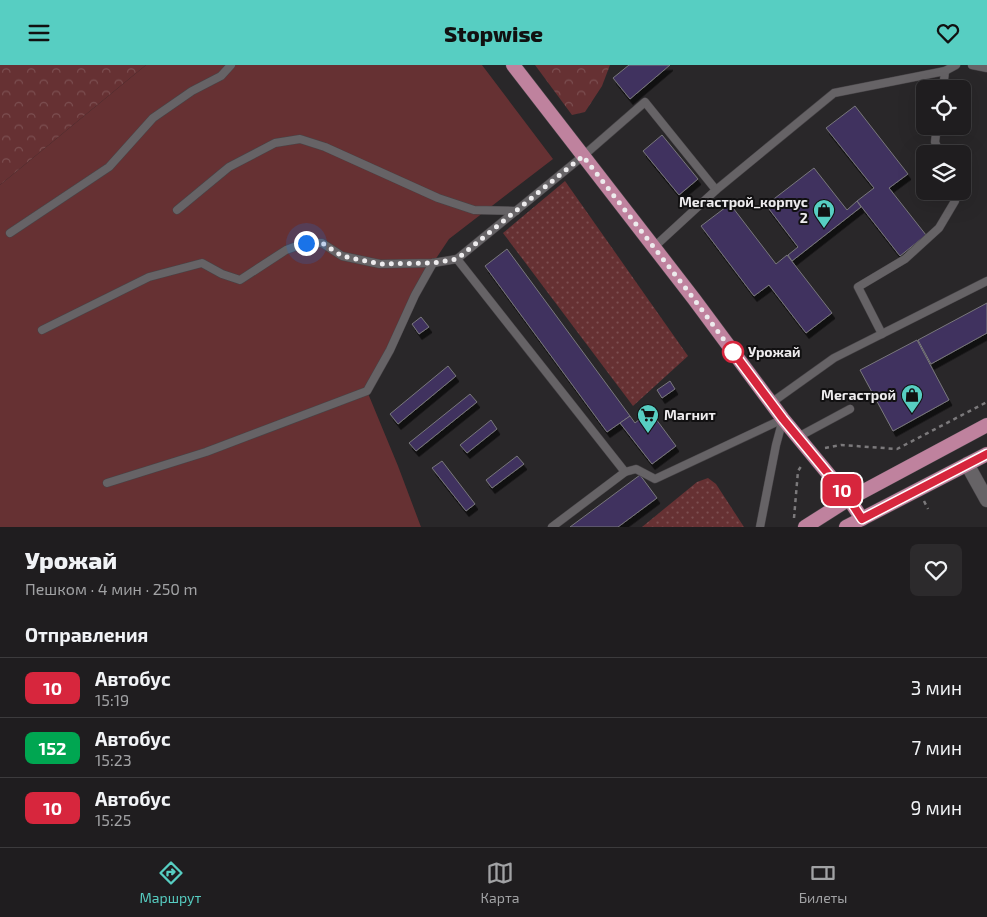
<!DOCTYPE html>
<html lang="ru">
<head>
<meta charset="utf-8">
<style>
	:root { --surface:#1f1d1f; --page:#2c2a2c; --text:#f1f3f6; --muted:#a1a2a4; --line:#3c3b3d; --accent:#57cec2 }
	body { margin:0; font-family:"Exo 2",sans-serif; background:var(--page); color:var(--text); height:100vh; display:flex; flex-direction:column; font-size:19px; white-space:nowrap }
	* { box-sizing:border-box; margin:0 }
	p { font-size:16px; color:var(--muted) }
	.icon { flex:none; width:28px; height:28px; fill:none; stroke:currentColor; stroke-width:2; stroke-linecap:round; stroke-linejoin:round }
	.map { position:relative; height:462px; overflow:hidden }
	.sheet { display:flex; flex-direction:column; background:var(--surface); flex:1 }
	.sheet>* { flex:none }
	.badge { padding:0 10px; border-radius:8px; font-size:18px; line-height:32px }
	.fabs { position:absolute; left:916px; top:15px; display:grid; gap:10px }
	.fabs a { display:grid; place-items:center; width:55px; height:55px; border-radius:8px; background:var(--surface); box-shadow:0 5px 20px #0002,0 0 0 1px var(--line); font-size:25px }
	.you { position:absolute; width:25px; height:25px; margin:-12px; border:4px solid #fff; border-radius:50%; background:#1a73e8; box-shadow:0 0 0 8px #1a73e833 }
	.map>.badge { position:absolute; translate:-50% -50%; box-shadow:0 0 0 2px #fff }
	h2 { padding:0 25px; font-size:19px; line-height:45px }
	.round { display:grid; place-items:center; flex:none; width:52px; height:52px; border-radius:8px; background:var(--page) }
	.head { display:flex; align-items:center; justify-content:space-between; height:85px; padding:0 25px }
	h1 { font-size:24px; font-weight:800; line-height:38px }
	ul { padding:0; list-style:none }
	li { display:flex; align-items:center; gap:15px; height:60px; padding:0 25px; border-top:1px solid var(--line) }
	li div { flex:1 }
	li b { display:block; font-size:19px }
	li em { font-style:normal }
	li .badge { min-width:55px; font-weight:700; text-align:center }
	header { display:flex; justify-content:space-between; align-items:center; height:65px; padding:0 25px; background:var(--accent); color:#111; font-size:22px; font-weight:800 }
	.tabs { display:flex; justify-content:space-around; align-items:center; height:70px; border-top:1px solid var(--line); background:var(--surface); font-size:14px; color:var(--muted) }
	.tabs a { display:grid; justify-items:center; gap:2px }
	.tabs .current { color:var(--accent) }
	.map>svg:first-child { display:block }
	.grass { fill:url(#grass-dots) }
	.forest { fill:url(#forest-crowns) }
	.garden { fill:#663133 }
	.building { fill:#3f315e; stroke:#79787c; filter:url(#shadow) }
	.lines { fill:none; stroke-linecap:round; stroke-linejoin:round }
	.service-casing { stroke:#474447; stroke-width:9 }
	.minor-casing { stroke:#474447; stroke-width:15 }
	.primary-casing { stroke:#474447; stroke-width:15 }
	.path { stroke:#7b797b; stroke-width:2.5; stroke-dasharray:4 4; stroke-linecap:butt }
	.service { stroke:#666366; stroke-width:8 }
	.minor { stroke:#666366; stroke-width:14 }
	.primary { stroke:#bf829e; stroke-width:14 }
	.line-casing { stroke:#fff; stroke-width:11 }
	.line { stroke:#d7263d; stroke-width:8 }
	.walk { stroke:#edebed; stroke-width:5; stroke-dasharray:0 9 }
	.stop-dot { fill:#fff; stroke:#d7263d; stroke-width:2.5 }
	.labels { text-anchor:middle; stroke-width:4; stroke-linejoin:round; paint-order:stroke }
	.poi-label { font-size:14px; font-weight:bold; fill:#edebed; stroke:#111011; text-anchor:end }
	.stop-label { font-size:14px; font-weight:bold; fill:#edebed; stroke:#111011; text-anchor:start }
</style>
</head>
<body>
<header><svg class="icon" aria-label="menu" viewBox="0 0 24 24"><path d="M4 6h16M4 12h16M4 18h16"/></svg>Stopwise<svg class="icon" aria-label="heart" viewBox="0 0 24 24"><path d="M12 20l-8-8c-3-5 5-10 8-4 3-6 11-1 8 4z"/></svg></header>
<div class="map">
<svg width="987" height="462" viewBox="0 0 987 462">
	<defs>
		<pattern id="grass-dots" width="8" height="8" patternUnits="userSpaceOnUse" patternTransform="scale(1.25)"><rect width="8" height="8" fill="#663133"/><path d="M2 2h.1M6 6h.1" fill="none" stroke="#7c4f51" stroke-width="1.8" stroke-linecap="round"/></pattern>
		<pattern id="forest-crowns" width="20" height="18" patternUnits="userSpaceOnUse" patternTransform="scale(1.25)"><rect width="20" height="18" fill="#663133"/><path d="M2 6a3 3 0 1 1 6 0M12 15a3 3 0 1 1 6 0" fill="none" stroke="#7c4f51"/></pattern>
		<filter id="shadow"><feDropShadow dx="3" dy="5.5" stdDeviation="0" flood-color="#0009"/></filter>
	</defs>
	<rect width="100%" height="100%" fill="#292729"/>
	<g class="grass">
		<polygon points="565,116 688,291 633,341 503,168"/>
		<polygon points="708,413 716,419 744,462 642,462 697,417"/>
	</g>
	<g class="forest">
		<polygon points="0,0 146,0 0,120"/>
		<polygon points="535,0 610,0 602,21 585,47 572,50"/>
	</g>
	<polygon class="garden" points="146,0 482,0 553,94 449,174 433,198 367,326 398,401 421,462 0,462 0,120"/>
	<g class="building">
		<polygon points="629,0 670,0 630,34 613,13"/>
		<polygon points="855,41 908,109 889,123 926,170 900,191 857,136 874,123 826,63"/>
		<polygon points="662,70 698,114 679,130 643,86"/>
		<polygon points="814,103 847,145 857,136 861,142 792,196 788,190 798,182 766,140"/>
		<polygon points="730,139 776,199 787,190 832,248 806,268 769,220 754,231 701,161"/>
		<polygon points="507,184 630,351 607,367 485,201"/>
		<polygon points="987,238 987,268 931,299 918,275"/>
		<polygon points="421,252 429,262 419,269 412,259"/>
		<polygon points="917,275 949,335 893,366 860,305"/>
		<polygon points="448,301 456,311 398,359 390,349"/>
		<polygon points="670,316 675,324 662,333 657,325"/>
		<polygon points="470,329 477,337 416,386 409,378"/>
		<polygon points="650,346 676,381 652,399 620,358 630,351 635,358"/>
		<polygon points="491,355 497,364 467,388 460,380"/>
		<polygon points="517,391 524,399 492,423 486,415"/>
		<polygon points="442,396 475,439 466,446 432,403"/>
		<polygon points="640,410 657,433 618,462 570,462"/>
	</g>
	<g class="lines">
		<g class="service-casing">
			<g id="service">
				<polyline points="972,0 987,3"/>
				<polyline points="943,24 945,6"/>
				<polyline points="937,61 935,77 940,89"/>
				<polyline points="716,125 645,37 583,91 457,194 625,407 636,404 655,414 783,354 776,380 760,462"/>
				<polyline points="177,145 229,102 275,78 300,74 325,82 438,133 474,145 516,146"/>
				<polyline points="10,168 109,102 153,53 192,26 221,11 231,0"/>
				<polyline points="653,183 716,125 834,28 945,6 956,0"/>
				<polyline points="42,265 149,212 202,198 222,209 240,215 286,185 305,178 322,178 342,191 380,199 433,198 457,194"/>
				<polyline points="882,269 858,222 905,194 939,163 955,136 953,126"/>
				<polyline points="771,338 834,293 987,216"/>
				<polyline points="798,372 850,344"/>
				<polyline points="107,418 206,387 367,326 390,285 415,230 433,198"/>
				<polyline points="552,462 625,407"/>
			</g>
		</g>
		<g class="minor-casing">
			<polyline id="minor" points="967,399 987,435"/>
		</g>
		<g class="primary-casing">
			<g id="primary">
				<polyline points="513,0 694,234 783,354 849,434 862,454"/>
				<polyline points="805,462 849,434 987,360"/>
				<polyline points="846,462 987,389"/>
			</g>
		</g>
		<g class="path">
			<polyline points="825,383 841,380 897,384 987,337"/>
			<polyline points="924,436 928,444"/>
			<polyline points="794,453 798,406 802,400"/>
		</g>
		<use href="#service" class="service"/>
		<use href="#minor" class="minor"/>
		<use href="#primary" class="primary"/>
	</g>
	<g class="lines">
		<g class="line-casing">
			<polyline id="line" points="733,287 783,354 849,434 862,454 987,389"/>
		</g>
		<use href="#line" class="line"/>
		<polyline class="walk" points="306,178 322,178 342,191 380,199 433,198 457,194 583,91 694,234 733,287"/>
	</g>
	<defs>
		<g id="shop-pin" transform="scale(1.125)"><path d="M0 17L-7.5 6A9.5 9.5 0 1 1 7.5 6Z" fill="#57cec2" stroke="#111011"/><path d="M-5-2.5h2.3a2.7 3.5 0 0 1 5.4 0H5L5.5 6h-11ZM-1.5-2.5h3a1.5 2.3 0 0 0-3 0Z" fill="#111"/></g>
		<g id="supermarket-pin" transform="scale(1.125)"><path d="M0 17L-7.5 6A9.5 9.5 0 1 1 7.5 6Z" fill="#57cec2" stroke="#111011"/><path d="M-6-5.5h2.5l.6 2H6L4.5 2H-2.5L-4.4-4H-6ZM-1.5 3.2a1.3 1.3 0 1 0 .1 0ZM3 3.2a1.3 1.3 0 1 0 .1 0Z" fill="#111"/></g>
	</defs>
	<g fill-rule="evenodd">
		<use href="#shop-pin" x="824" y="145"/>
		<use href="#shop-pin" x="912" y="330"/>
		<use href="#supermarket-pin" x="648" y="350"/>
	</g>
	<circle class="stop-dot" cx="733" cy="287" r="10"/>
	<g class="labels">
		<g class="poi-label">
			<text x="808" y="142">Мегастрой_корпус<tspan x="808" dy="16">2</tspan></text>
			<text x="896" y="335">Мегастрой</text>
			<text x="664" y="355" text-anchor="start">Магнит</text>
		</g>
		<g class="stop-label">
			<text x="748" y="292">Урожай</text>
		</g>
	</g>
</svg>
<div class="fabs">
<a><svg class="icon" aria-label="locate" viewBox="0 0 24 24"><circle cx="12" cy="12" r="6"/><path d="M12 2v4M12 18v4M2 12h4M18 12h4"/></svg></a>
<a><svg class="icon" aria-label="layers" viewBox="0 0 24 24"><path d="M12 4l9 5-9 5-9-5zM3 14l9 5 9-5"/></svg></a>
</div>
<div class="you" style="left:306px;top:178px"></div>
<b class="badge" style="left:842px;top:425px;background:#d7263d;color:#fff">10</b>
</div>
<section class="sheet">
<div class="head"><div><h1>Урожай</h1><p>Пешком · 4 мин · 250 m</p></div><a class="round"><svg class="icon" aria-label="heart" viewBox="0 0 24 24"><path d="M12 20l-8-8c-3-5 5-10 8-4 3-6 11-1 8 4z"/></svg></a></div>
<h2>Отправления</h2>
<ul>
<li><span class="badge" style="background:#d7263d;color:#fff">10</span><div><b>Автобус</b><p>15:19</p></div><em>3 мин</em></li>
<li><span class="badge" style="background:#00a651;color:#fff">152</span><div><b>Автобус</b><p>15:23</p></div><em>7 мин</em></li>
<li><span class="badge" style="background:#d7263d;color:#fff">10</span><div><b>Автобус</b><p>15:25</p></div><em>9 мин</em></li>
</ul>
</section>
<nav class="tabs">
<a class="current"><svg class="icon" aria-label="directions" viewBox="0 0 24 24"><path d="M12 3l9 9-9 9-9-9zM9 14v-3h6M13 9l2 2-2 2"/></svg>Маршрут</a>
<a><svg class="icon" aria-label="map" viewBox="0 0 24 24"><path d="M3 6l6-2 6 2 6-2v14l-6 2-6-2-6 2zM9 4v14M15 6v14"/></svg>Карта</a>
<a><svg class="icon" aria-label="tickets" viewBox="0 0 24 24"><path d="M3 7h18v10H3zM15 7v10"/></svg>Билеты</a>
</nav>
</body>
</html>
